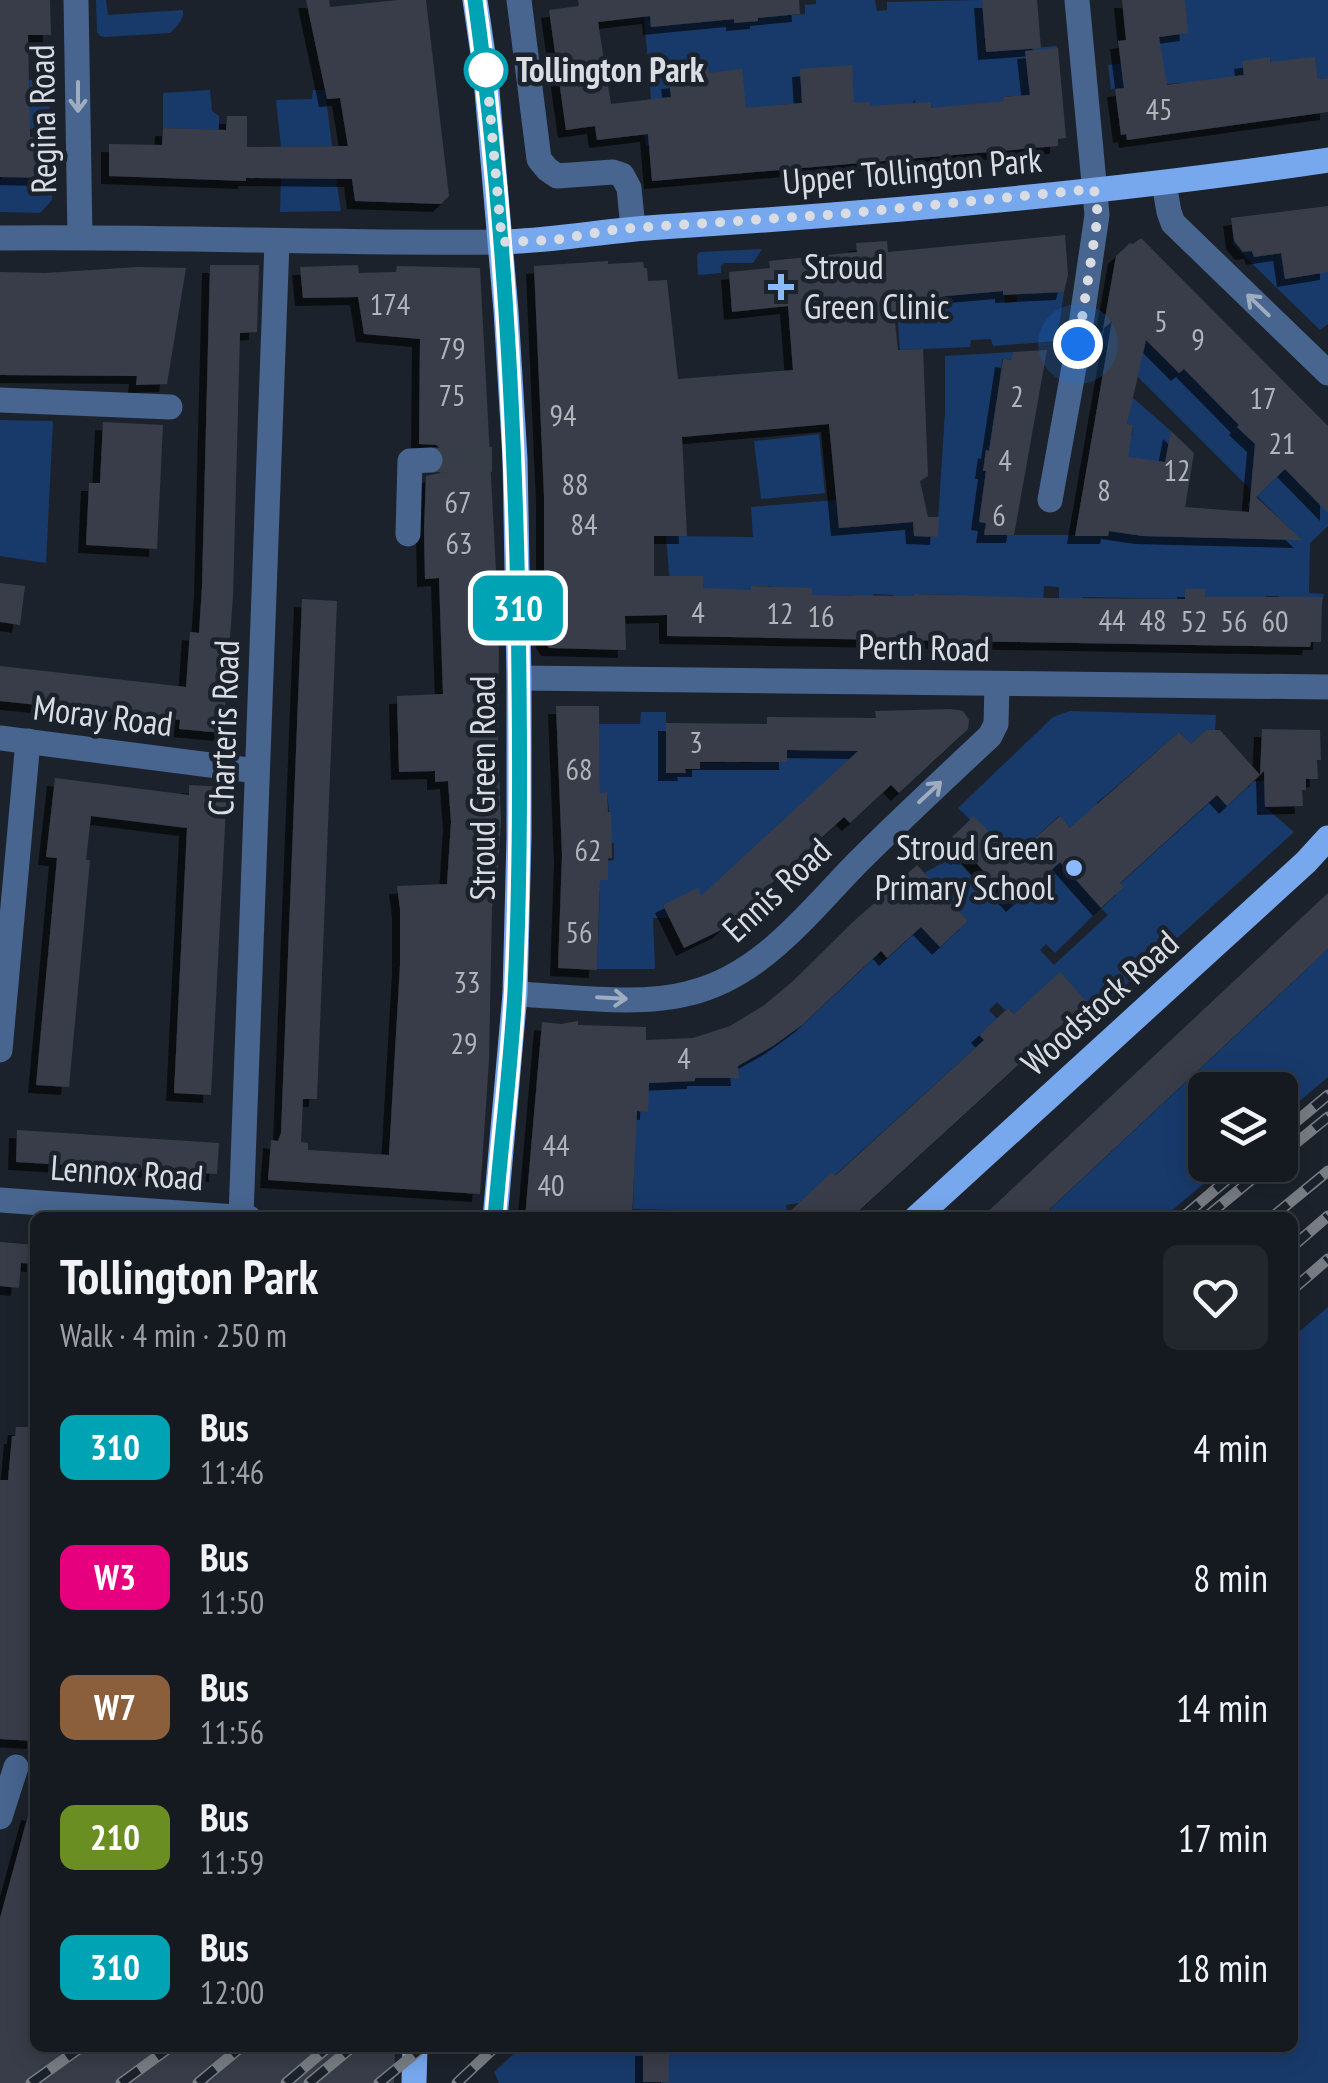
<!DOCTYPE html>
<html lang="en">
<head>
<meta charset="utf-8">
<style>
	:root { --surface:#151a20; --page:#22272d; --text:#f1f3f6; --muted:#9da1a5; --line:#34383e }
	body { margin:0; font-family:"PT Sans Narrow",sans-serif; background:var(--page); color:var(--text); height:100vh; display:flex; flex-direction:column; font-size:38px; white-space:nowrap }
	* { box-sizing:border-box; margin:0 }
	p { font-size:32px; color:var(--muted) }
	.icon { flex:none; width:55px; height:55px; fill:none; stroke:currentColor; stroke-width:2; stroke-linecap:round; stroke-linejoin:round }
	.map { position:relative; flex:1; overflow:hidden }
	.side { position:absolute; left:30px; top:1212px; width:1268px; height:840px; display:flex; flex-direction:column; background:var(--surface); border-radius:15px; box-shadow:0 5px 25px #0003,0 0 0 2px var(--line) }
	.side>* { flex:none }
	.badge { padding:0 20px; border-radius:15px; font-size:35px; line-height:65px }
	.tools { position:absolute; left:1188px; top:1072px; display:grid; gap:20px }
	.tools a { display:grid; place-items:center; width:110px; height:110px; border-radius:15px; background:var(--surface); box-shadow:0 5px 25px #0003,0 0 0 2px var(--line); font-size:50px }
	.you { position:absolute; width:50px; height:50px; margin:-25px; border:8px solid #fff; border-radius:50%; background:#1a73e8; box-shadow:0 0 0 15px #1a73e833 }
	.map>.badge { position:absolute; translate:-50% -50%; box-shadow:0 0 0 5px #fff }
	.round { display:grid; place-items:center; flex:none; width:105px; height:105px; border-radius:15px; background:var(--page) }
	.overview { display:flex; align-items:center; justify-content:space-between; height:170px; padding:0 30px }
	h1 { font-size:48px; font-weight:700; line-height:75px }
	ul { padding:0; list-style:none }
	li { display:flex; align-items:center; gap:30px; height:130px; padding:0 30px }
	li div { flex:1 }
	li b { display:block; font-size:38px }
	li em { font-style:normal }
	li .badge { min-width:110px; font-weight:700; text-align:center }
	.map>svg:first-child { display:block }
	.green { fill:#183a6b; fill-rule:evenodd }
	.building { fill:#373e48; fill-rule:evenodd; filter:url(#shadow) }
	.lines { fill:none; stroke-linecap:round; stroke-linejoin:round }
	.minor-tunnel { stroke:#383e47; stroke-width:25; stroke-dasharray:25 12; stroke-linecap:butt }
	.minor { stroke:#47658f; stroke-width:25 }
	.major { stroke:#77a8ee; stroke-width:25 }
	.rail-casing { stroke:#797e85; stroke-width:11 }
	.rail { stroke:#1c222b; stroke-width:8; stroke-dasharray:22; stroke-linecap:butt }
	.oneway { stroke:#9fadc1 }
	.line-casing { stroke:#fff; stroke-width:22 }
	.line { stroke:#00a3b4; stroke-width:15 }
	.walk { stroke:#d9dde3; stroke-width:10; stroke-dasharray:0 18 }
	.stop-dot { fill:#fff; stroke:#00a3b4; stroke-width:5 }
	.poi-dot { fill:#8cb9fc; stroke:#1c222b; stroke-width:4 }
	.labels { text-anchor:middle; stroke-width:9; stroke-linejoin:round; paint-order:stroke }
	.number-label { font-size:30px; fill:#b0b5bc }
	.stop-label { font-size:35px; font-weight:bold; fill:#d9dde3; stroke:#1c222b; text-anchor:start }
	.street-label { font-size:35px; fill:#d9dde3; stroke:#1c222b }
	.poi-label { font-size:35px; fill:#d9dde3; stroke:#1c222b; text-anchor:start }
</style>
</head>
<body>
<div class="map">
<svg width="1328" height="2083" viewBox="0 0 1328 2083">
	<defs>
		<filter id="shadow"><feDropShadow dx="-8" dy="8" stdDeviation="0" flood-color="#0009"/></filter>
	</defs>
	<rect width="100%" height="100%" fill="#1c222b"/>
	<g class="green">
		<path d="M96,0H106L108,15L183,10C184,20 177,26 170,33L105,37L100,36L97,32Z"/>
		<path d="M816,0H875L877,11L887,10V2L982,0L983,8L1005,38L984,39L985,52L1057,46L1062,94L1014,102L1013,96L1004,97V101L996,102L997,116L932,121L931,103L916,104L914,99L913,103L871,113L870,102L792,113L791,104L780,105L659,145L646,146L640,101L651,99L644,16L791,6L792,15L805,14V5L816,4ZM708,67L671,99L669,81L681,80V70Z"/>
		<polygon points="1185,0 1328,0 1328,78 1318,79 1315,58 1274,83 1270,58 1246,88 1179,83 1111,89 1108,65 1141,61"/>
		<polygon points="49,79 50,128 17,129 16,104 30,103 29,80"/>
		<polygon points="210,90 212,111 219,116 219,130 163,128 163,93"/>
		<polygon points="313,90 325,90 332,146 281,147 276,100 312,99"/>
		<polygon points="3,177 52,178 52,200 40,213 0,212 0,181"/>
		<polygon points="281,178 336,178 341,211 280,212"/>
		<polygon points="1234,241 1243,252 1280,248 1286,279 1328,252 1328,324 1320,330 1232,244"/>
		<polygon points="762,249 753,263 724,263 721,266 721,273 698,275 697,255 700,252"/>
		<polygon points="894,269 914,311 938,309 938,298 946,296 944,282 1002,277 1005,303 1017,302 1017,294 1064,292 1057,341 993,346 991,339 971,340 970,347 900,350"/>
		<polygon points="1120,313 1179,373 1184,368 1241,423 1238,427 1293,460 1306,490 1319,504 1328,496 1328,526 1310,543 1309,593 1324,594 1322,605 1279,598 1279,596 1266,596 1265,598 1205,597 1205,589 1185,589 1185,599 1083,597 1082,609 1059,609 1059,587 1044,586 1043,609 955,608 955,595 914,594 913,607 893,607 893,595 873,594 872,607 851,595 812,595 770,586 751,586 751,602 729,602 729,589 703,590 670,584 666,536 753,537 751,507 836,500 839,528 893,524 905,441 914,535 937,537 945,412 945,356 1013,352 1011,360 1002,359 1001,371 1010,372 1006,391 998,390 996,401 1004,404 996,452 986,451 983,470 993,472 991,480 985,480 979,521 986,523 984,535 1108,535 1129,458 1122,456 1132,435 1133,426 1127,424 1132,397 1171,431 1152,536 1294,533 1101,340 1103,329"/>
		<polygon points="0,420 53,421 46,563 0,556"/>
		<polygon points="819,434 825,493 761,499 754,441"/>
		<path d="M1070,711L1216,715L1215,730H1206L1191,744L1179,732L1097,803L1103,810L1076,834L1059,816L1037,836L1101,908L1124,887L1115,878C1155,854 1185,827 1212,789L1227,805L1250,785L1249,782L1273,780L1265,807L1294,832L1096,1012L1060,973L1014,1014L1008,1008L1005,1010L997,1002L989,1010L997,1019L979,1035L984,1040L801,1206L799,1203L786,1205L788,1217H755V1212L633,1209L635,1146L616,1145L596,1109L647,1111L649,1083L694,1081L695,1078H738V1066C791,1036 835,997 877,954L884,961L921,927L940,946L968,921L924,873L954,857L996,902L1005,895L1014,904L1036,884L958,808L1053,717ZM1101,908L1108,915L1054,965L1040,950L1046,944L1055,953Z"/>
		<polygon points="641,712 666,712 666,773 699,769 700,763 726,763 726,756 738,757 739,763 753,763 754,756 767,762 787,762 787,750 876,739 710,907 663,905 669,918 653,918 655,969 597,969 600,891 596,890 607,861 614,860 614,843 599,844 611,827 607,793 600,793 599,724 640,724"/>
		<polygon points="1328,948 1328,1077 1280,1118 1280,1090 1205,1090 1205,1165 1226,1165 1164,1217 1039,1218"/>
		<polygon points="1328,1307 1328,2083 499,2083 494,2072 520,2048 1292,2048 1292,1338"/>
	</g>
	<g class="building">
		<polygon points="0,0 50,0 51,35 28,35 30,137 47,138 47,152 52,152 52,178 0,177"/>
		<polygon points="306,0 329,0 330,7 398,0 426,0 449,196 441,204 355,201 352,179 246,178 246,181 109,176 109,144 162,145 163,128 226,130 227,116 247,116 247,147 348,146 340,98 327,99"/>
		<polygon points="578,0 799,0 800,14 758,18 758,21 734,23 734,19 651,27 650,16 598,22 611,104 671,97 669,81 681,80 681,70 708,67 709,73 742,69 746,108 802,103 800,69 852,65 854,103 870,102 871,106 931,102 931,108 996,102 1004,101 1003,97 1030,95 1025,51 1058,48 1066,138 1058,139 1058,146 652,181 648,134 597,140 595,126 566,130 549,10 579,6"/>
		<polygon points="982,0 1037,0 1041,48 986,52"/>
		<polygon points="1122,0 1185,0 1188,33 1159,37 1167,85 1244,75 1242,61 1270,57 1270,62 1315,57 1318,79 1328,78 1328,112 1127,140 1126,134 1121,135 1115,89 1124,88 1118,41 1126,40"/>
		<polygon points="1328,206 1328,272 1285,279 1281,253 1254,257 1252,251 1243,252 1234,241 1231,218"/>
		<polygon points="1065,235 1068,275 1064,292 1003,295 1003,291 946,296 938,298 939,309 894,313 898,350 923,349 928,476 920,481 928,517 939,517 938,537 914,536 913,522 839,528 829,424 682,437 687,536 654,536 654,576 703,576 703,588 751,590 751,586 812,588 812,595 914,596 914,594 1043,598 1185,599 1185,589 1205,589 1205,597 1322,597 1321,642 1311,642 1310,647 667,636 667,615 625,616 626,650 549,648 544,640 544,496 534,266 608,261 608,264 643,262 644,268 647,268 648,281 667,280 678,379 793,370 788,306 732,312 729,272 770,268 769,261 857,252 856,243 887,241 888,252"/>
		<path d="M1141,238L1328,426V513L1285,469L1256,497L1302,540L1143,536L1109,531L1108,536H1075L1112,321L1103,329L1116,256L1130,243L1133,244ZM1146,340L1179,373L1184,369L1239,425L1237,427L1255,444L1249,512L1185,507L1194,453L1171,431L1165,462L1128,457L1133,425L1127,424Z"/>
		<polygon points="210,265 259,265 257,332 240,333 233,596 223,733 179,729 180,720 0,701 0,666 186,687 190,632 199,633 202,587"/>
		<polygon points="358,265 359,273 396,272 397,266 480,268 499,629 498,748 501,821 497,883 492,907 489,1060 480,1194 268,1180 271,1140 278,1141 281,1133 302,599 337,601 317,1099 303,1099 301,1142 308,1143 308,1150 389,1155 400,965 400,909 397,886 447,884 451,822 448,781 435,782 435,771 399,772 397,696 443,694 439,578 425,579 424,531 426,476 440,473 445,466 446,458 443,450 436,445 419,444 420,339 364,334 358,297 303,298 300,267"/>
		<polygon points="138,267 186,268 167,384 136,385 137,376 0,375 0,272 45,273"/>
		<polygon points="1047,350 1014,535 984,535 986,523 979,522 986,471 983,471 986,450 989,451 1003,359 1011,360 1013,352"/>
		<polygon points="103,422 163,425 157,549 86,545 89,483 100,483"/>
		<polygon points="0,583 25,586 20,625 0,622"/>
		<polygon points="556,706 599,706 600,793 607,792 608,812 611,812 612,858 608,858 608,880 600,880 597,970 558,968 562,855"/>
		<polygon points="951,709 963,711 969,720 968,729 899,793 891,785 850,823 844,817 721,930 684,948 663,905 698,888 701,896 858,751 787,750 787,762 700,762 700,769 685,769 686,773 666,773 666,723 767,724 767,717 876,718 875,711"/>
		<polygon points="1262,729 1320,730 1321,760 1317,760 1318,779 1306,779 1306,790 1302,790 1303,806 1265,807 1264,771 1260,775"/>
		<polygon points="1206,730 1220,730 1260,775 1227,806 1217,795 1120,883 1124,887 1101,908 1060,862 1014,904 952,837 974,816 1013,858 1060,816 1070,828 1179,732 1191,744"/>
		<polygon points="55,778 189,795 189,785 227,787 211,1095 174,1093 187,828 91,816 86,860 90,860 69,1087 36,1085 57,858 46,857"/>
		<polygon points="917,865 968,921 940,947 921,927 887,958 881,951 802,1025 773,1046 738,1066 739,1078 695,1078 695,1081 649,1083 648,1112 637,1111 632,1218 525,1218 542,1022 561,1024 578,1021 578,1025 646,1027 646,1040 693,1038 730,1026 763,1006 792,982 854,921"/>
		<polygon points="1328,893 1328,948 1313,963 1040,1218 981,1218"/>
		<polygon points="1060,972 1087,1002 851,1218 783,1218 832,1172 835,1176 984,1040 979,1035 1008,1008 1014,1014"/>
		<polygon points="17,1130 219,1143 217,1174 16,1162"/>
		<polygon points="0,1242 35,1245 35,1264 21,1263 19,1288 0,1286"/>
		<polygon points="16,1427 35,1427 35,1741 0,1739 0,1480 8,1480 12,1436 15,1436"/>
		<polygon points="29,1812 35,1813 35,2048 395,2048 394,2083 0,2083 0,1918"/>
		<rect x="643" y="2048" width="26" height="34"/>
	</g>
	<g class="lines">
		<polyline class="minor-tunnel" points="430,460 515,459"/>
		<g class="minor">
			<polyline points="76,0 80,237"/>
			<polyline points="519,0 539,159 547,169 557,176 613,172 622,175 629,188 633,228"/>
			<polyline points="1164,183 1169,212 1173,223 1328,373"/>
			<path d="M0,238C167,236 334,244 501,242"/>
			<polyline points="0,400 170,407"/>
			<polyline points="1050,500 1078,345 1097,215 1077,0"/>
			<polyline points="408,534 410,461 430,460"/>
			<polyline points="519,678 1328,687"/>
			<polyline points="0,738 257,771"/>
			<path d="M515,994C569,996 638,1007 690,993C761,976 808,913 857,863C900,820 945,778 990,736L996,724L997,685"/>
			<polyline points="0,1050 28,741"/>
			<polyline points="0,1200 249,1218"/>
			<polyline points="241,1216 277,242"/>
			<polyline points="0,1817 16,1767"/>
		</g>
		<g class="major">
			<polyline points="475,0 485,68 506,311 515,459 519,678 519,837 515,994 495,1218"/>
			<path d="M501,242C555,241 607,230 661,227C883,213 1107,193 1328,160"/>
			<polyline points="916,1218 1306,862 1328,838"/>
			<polyline points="414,2083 415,2048"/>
		</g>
		<g class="rail-casing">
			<g id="rail">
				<polyline points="1280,1135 1328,1095"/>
				<polyline points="1280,1156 1328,1117"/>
				<polyline points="1182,1218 1244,1165"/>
				<polyline points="1205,1218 1269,1165"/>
				<polyline points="1271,1218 1328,1171"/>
				<polyline points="1292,1247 1328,1216"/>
				<polyline points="1292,1290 1328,1259"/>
				<polyline points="31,2083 80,2048"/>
				<polyline points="121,2083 169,2048"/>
				<polyline points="198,2083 240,2048"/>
				<polyline points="286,2083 327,2048"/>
				<polyline points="309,2083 351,2048"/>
				<polyline points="379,2083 422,2048"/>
				<polyline points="457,2083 494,2048"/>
			</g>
		</g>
		<use href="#rail" class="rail"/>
	</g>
	<defs><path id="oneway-shaft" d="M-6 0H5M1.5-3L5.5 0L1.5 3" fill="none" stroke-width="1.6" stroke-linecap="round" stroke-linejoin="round" transform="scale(2.5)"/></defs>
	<g class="oneway">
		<use href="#oneway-shaft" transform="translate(78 97) rotate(90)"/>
		<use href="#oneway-shaft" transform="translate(1258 305) rotate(-136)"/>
		<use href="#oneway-shaft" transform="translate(930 792) rotate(-43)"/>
		<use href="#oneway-shaft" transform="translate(612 998) rotate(3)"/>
	</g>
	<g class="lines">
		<g class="line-casing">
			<path id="line" d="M475,0C503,200 514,402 518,604C520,733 521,862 515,991C511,1066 501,1142 495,1218"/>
		</g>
		<use href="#line" class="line"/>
		<polyline class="walk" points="486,70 486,68 502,242 554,240 619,229 841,214 1094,189 1098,215 1078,344"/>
	</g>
	<circle class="stop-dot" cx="486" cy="70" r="20"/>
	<g class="poi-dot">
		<path d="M776 272h10v10h10v10h-10v10h-10v-10h-10v-10h10z"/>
		<circle cx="1074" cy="868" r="10"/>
	</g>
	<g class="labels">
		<g class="number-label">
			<text x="1159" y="120">45</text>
			<text x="390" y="315">174</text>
			<text x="1161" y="332">5</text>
			<text x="1198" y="350">9</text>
			<text x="452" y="359">79</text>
			<text x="452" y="406">75</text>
			<text x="1017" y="407">2</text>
			<text x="1263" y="409">17</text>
			<text x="563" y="426">94</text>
			<text x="1282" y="454">21</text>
			<text x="1005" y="471">4</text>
			<text x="1177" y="481">12</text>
			<text x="575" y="495">88</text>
			<text x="1104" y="501">8</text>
			<text x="458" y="513">67</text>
			<text x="999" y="526">6</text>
			<text x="584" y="535">84</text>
			<text x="459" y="554">63</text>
			<text x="698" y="623">4</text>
			<text x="780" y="624">12</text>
			<text x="821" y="627">16</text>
			<text x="1112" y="631">44</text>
			<text x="1153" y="631">48</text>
			<text x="1194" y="632">52</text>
			<text x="1234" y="632">56</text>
			<text x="1275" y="632">60</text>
			<text x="696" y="753">3</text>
			<text x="579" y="780">68</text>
			<text x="588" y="861">62</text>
			<text x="579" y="943">56</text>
			<text x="467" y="993">33</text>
			<text x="464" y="1054">29</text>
			<text x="684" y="1069">4</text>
			<text x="556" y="1156">44</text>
			<text x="551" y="1196">40</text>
		</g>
		<g class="stop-label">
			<text x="516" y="82">Tollington Park</text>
		</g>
		<g class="street-label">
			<text transform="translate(43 119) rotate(-91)" y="12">Regina Road</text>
			<text transform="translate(912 171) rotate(-5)" y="12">Upper Tollington Park</text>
			<text transform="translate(924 648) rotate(1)" y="12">Perth Road</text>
			<text transform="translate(103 716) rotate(7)" y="12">Moray Road</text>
			<text transform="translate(224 728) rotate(-88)" y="12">Charteris Road</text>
			<text transform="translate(483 788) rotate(-90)" y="12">Stroud Green Road</text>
			<text transform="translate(777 890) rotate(-43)" y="12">Ennis Road</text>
			<text transform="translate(1100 1003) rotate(-42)" y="12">Woodstock Road</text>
			<text transform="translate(127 1173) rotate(4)" y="12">Lennox Road</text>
		</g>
		<g class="poi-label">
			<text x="804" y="279">Stroud<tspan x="804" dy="40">Green Clinic</tspan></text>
			<text x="1054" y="860" text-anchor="end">Stroud Green<tspan x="1054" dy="40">Primary School</tspan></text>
		</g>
	</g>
</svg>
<div class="tools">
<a><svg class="icon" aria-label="layers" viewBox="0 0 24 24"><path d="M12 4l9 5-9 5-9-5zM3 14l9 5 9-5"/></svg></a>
</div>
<div class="you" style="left:1078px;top:344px"></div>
<b class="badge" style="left:518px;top:608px;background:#00a3b4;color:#fff">310</b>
<section class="side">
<div class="overview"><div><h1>Tollington Park</h1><p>Walk · 4 min · 250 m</p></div><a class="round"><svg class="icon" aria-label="heart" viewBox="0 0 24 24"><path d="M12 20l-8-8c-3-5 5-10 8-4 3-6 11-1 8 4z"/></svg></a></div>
<ul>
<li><span class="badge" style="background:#00a3b4;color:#fff">310</span><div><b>Bus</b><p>11:46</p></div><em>4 min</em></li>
<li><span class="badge" style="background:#e6007e;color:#fff">W3</span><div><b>Bus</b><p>11:50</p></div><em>8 min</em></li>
<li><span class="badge" style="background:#8b5e3c;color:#fff">W7</span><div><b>Bus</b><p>11:56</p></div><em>14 min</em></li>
<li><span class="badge" style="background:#6b8e23;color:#fff">210</span><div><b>Bus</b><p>11:59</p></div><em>17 min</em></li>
<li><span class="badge" style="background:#00a3b4;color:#fff">310</span><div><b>Bus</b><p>12:00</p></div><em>18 min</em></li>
</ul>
</section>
</div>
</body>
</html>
